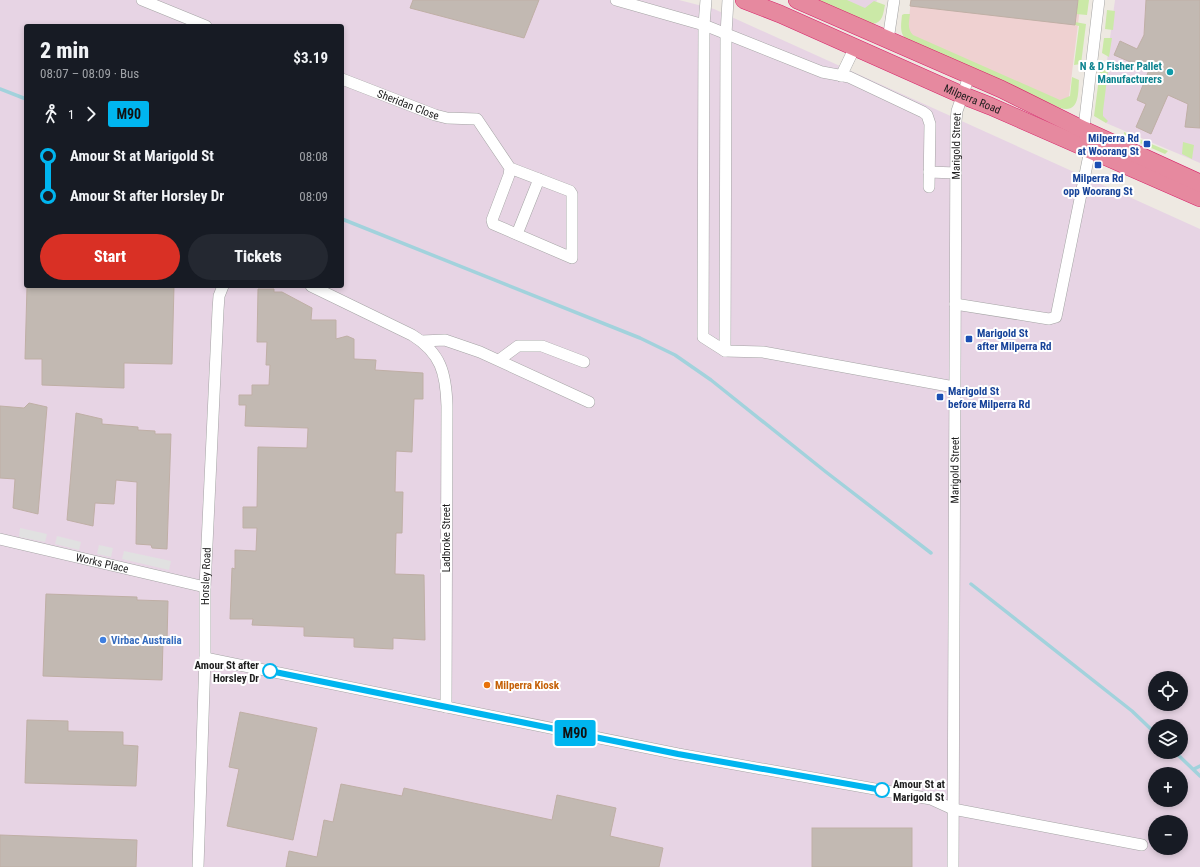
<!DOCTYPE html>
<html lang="en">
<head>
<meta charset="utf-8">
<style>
	:root { --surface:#171b24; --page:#242831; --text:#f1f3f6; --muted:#9ea1a6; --accent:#d93025 }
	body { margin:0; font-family:"Roboto Condensed",sans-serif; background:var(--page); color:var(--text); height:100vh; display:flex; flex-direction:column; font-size:15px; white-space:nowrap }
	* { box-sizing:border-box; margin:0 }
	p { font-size:13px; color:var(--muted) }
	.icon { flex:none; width:22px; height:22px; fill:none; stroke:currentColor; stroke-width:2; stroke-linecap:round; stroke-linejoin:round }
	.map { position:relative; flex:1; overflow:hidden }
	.details { position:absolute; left:24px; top:24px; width:320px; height:264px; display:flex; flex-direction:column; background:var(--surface); border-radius:4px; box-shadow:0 2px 6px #0003 }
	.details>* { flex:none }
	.badge { padding:0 8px; border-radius:3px; font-size:14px; line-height:26px }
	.controls { position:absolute; left:1148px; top:671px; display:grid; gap:8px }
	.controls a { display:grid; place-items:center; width:40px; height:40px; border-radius:50%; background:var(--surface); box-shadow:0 2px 6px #0003; font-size:20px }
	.map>.badge { position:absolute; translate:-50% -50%; box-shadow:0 0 0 2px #fff }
	.legs { display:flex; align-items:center; gap:6px; height:44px; padding:0 16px; font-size:13px }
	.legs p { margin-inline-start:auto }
	.overview { display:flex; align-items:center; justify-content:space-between; height:68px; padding:0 16px }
	h1 { font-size:22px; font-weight:800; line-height:30px }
	.primary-button { display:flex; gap:8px; margin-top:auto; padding:8px 16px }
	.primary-button a { flex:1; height:46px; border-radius:24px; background:var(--accent); color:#fff; font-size:16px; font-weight:800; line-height:46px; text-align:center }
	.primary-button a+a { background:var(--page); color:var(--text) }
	ul { padding:0 16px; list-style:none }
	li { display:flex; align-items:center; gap:14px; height:40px; font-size:15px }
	li i { display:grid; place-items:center; width:6px; height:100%; margin:0 5px; background:currentColor }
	li i::after { content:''; width:10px; height:10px; margin:-5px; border:3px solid; border-radius:50%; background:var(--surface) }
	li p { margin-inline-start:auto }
	li:first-child i { background:linear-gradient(#0000 50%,currentColor 0) }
	li:last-child i { background:linear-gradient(currentColor 50%,#0000 0) }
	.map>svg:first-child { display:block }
	.commercial { fill:#efd1d1 }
	.industrial { fill:#e7d4e4; fill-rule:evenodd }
	.grass { fill:#cbe9a7 }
	.parking { fill:#e1e1e1 }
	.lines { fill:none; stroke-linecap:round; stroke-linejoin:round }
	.stream { stroke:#a2d2dc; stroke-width:3.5 }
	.building { fill:#c2b9b2; stroke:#bfafa5 }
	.minor-casing { stroke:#a4a4a4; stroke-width:12 }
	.highway-casing { stroke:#d7246a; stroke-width:18 }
	.minor { stroke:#fff; stroke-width:11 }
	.highway { stroke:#e6899f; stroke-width:17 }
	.line-1-casing { stroke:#fff; stroke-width:9 }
	.line-1 { stroke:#00b5ef; stroke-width:6 }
	.culture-dot { fill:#0f9aa8; stroke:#fff; stroke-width:1.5 }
	.transit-dot { fill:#1a4fb4; stroke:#fff; stroke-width:1.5 }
	.shop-dot { fill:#3f7fe0; stroke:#fff; stroke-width:1.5 }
	.stop-1-dot { fill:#fff; stroke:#00b5ef; stroke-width:2 }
	.food-dot { fill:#e8710a; stroke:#fff; stroke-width:1.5 }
	.labels { text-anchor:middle; stroke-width:4; stroke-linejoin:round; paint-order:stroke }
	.culture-label { font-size:11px; font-weight:bold; fill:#0d838f; stroke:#fff; text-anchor:end }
	.street-label { font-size:11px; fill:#1d1d1d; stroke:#fff }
	.transit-label { font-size:11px; font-weight:bold; fill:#164399; stroke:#fff; text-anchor:start }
	.shop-label { font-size:11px; font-weight:bold; fill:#366cbe; stroke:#fff; text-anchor:start }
	.stop-label { font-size:11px; font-weight:bold; fill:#1d1d1d; stroke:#fff; text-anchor:end }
	.food-label { font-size:11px; font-weight:bold; fill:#c56008; stroke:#fff; text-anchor:start }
</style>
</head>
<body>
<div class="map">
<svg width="1200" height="867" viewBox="0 0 1200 867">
	<rect width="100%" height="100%" fill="#eee9e2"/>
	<polygon class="commercial" points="911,0 1081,0 1069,97 1061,101 910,36 908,28"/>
	<g class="industrial">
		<path d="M0,0H679L714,9L1200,229V867H0ZM26,26H342V286H26ZM1155,678H1181V704H1155ZM1155,726H1181V752H1155ZM1155,774H1181V800H1155ZM1155,822H1181V848H1155Z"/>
		<polygon points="828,0 877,0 873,14"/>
		<polygon points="1115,0 1200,0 1200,163 1106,123 1103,119 1102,99"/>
	</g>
	<g class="grass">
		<path d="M815,0H847L865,8L874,1L885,5C883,14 883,22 873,24Z"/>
		<polygon points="1078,0 1089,0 1087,15 1076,14"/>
		<polygon points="1107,10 1115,11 1113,30 1105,29"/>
		<path d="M904,14H910C909,22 907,29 913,35L1060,100L1070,96L1072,77L1079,80C1078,92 1080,114 1060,108L908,41C899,34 901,26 902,15Z"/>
		<polygon points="1075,22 1086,24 1081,64 1074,65 1079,26 1075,25"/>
		<polygon points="1104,38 1112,38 1109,57 1102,53"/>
		<polygon points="1101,63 1109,63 1103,111 1103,116 1108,121 1106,123 1094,116"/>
		<polygon points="1124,132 1146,142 1145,144 1148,145 1149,143 1168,151 1165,154 1124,136"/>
		<polygon points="1183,142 1194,145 1192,159 1182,154"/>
	</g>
	<g class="parking">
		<polygon points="20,528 47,534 45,542 19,537"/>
		<polygon points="57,536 81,542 79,550 55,544"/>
		<polygon points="99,545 113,548 111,557 97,554"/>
		<polygon points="124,551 171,561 169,570 122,559"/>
	</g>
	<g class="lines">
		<g class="stream">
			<polyline points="0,89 26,99"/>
			<polyline points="342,219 640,338 675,355 711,380 826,472 931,553"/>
			<polyline points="971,584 1132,711 1155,733"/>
			<polyline points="1175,752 1200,776"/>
			<polyline points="1194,769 1200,766"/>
		</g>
	</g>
	<g class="building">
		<polygon points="413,0 539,0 524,38 410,8"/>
		<polygon points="911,0 1078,0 1075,25 910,6"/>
		<polygon points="1146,0 1200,0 1200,128 1185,127 1188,104 1168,95 1151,134 1136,127 1146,104 1137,100 1149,70 1114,55 1120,41 1137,49 1144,35"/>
		<polygon points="27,286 174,286 172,364 124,363 124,388 42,385 42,359 25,359"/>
		<polygon points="258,289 274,289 274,292 282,292 312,308 311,320 336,320 336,339 347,336 354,339 354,359 376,360 375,370 423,373 423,399 414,399 412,452 396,451 395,492 403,492 402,533 396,533 395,574 424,575 425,640 393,638 393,649 354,647 354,638 304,636 304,627 252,625 253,619 230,619 232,568 235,569 235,550 256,551 257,528 243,528 243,507 257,507 258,447 307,448 308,428 245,426 246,405 239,405 239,395 252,395 252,385 269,385 270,365 266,365 267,342 257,342"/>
		<polygon points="29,403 47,407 38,514 13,508 15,479 0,478 0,406 24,408"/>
		<polygon points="76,413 102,419 102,424 138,427 138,430 155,431 155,434 171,434 167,549 152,548 151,545 136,544 137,482 116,480 114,504 95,503 93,526 67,520"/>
		<polygon points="46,594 137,597 137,600 168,601 167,641 163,641 162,680 43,676"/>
		<polygon points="240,712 317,728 293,840 227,826 239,769 229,767"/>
		<polygon points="27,720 68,721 68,731 123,732 123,745 138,746 136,786 25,783"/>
		<polygon points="341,784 402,796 404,788 552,820 557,795 616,808 610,836 663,848 659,867 286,867 289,851 317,857 324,820 333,822"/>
		<rect x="812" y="828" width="100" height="39"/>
		<polygon points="0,835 137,840 136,867 0,867"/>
	</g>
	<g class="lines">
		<g class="minor-casing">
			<g id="minor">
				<polyline points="142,0 206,26"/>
				<polyline points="616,0 704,25 822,72 849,77 923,112 927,115 930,124 929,187"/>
				<polyline points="706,0 704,25 703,337 725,351 763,352 954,387"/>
				<polyline points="888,40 894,0"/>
				<polyline points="841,76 855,47"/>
				<path id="s1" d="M342,79L435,115L447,118L477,119L510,168L509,175L492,220L493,224L572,258V194L570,191L510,168"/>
				<polyline points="1083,136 1099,0"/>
				<polyline points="929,172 956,173"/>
				<polyline points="517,234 539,179"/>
				<path d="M311,286L412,335C441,353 446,373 447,406L446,707"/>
				<polyline points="955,304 1049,319 1056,317 1090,150"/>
				<polyline points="422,341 445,340 480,352 589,402"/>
				<polyline points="725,351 726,34 728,0"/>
				<polyline points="499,360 518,346 542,346 584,362"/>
				<path id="s2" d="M0,539L205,587"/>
				<polyline points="205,658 678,754 931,799 953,809 1142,845"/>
				<path id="s3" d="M198,867L205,658V587L218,310L219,296L223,286"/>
				<path id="s4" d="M953,867L956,121L957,111L969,76"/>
			</g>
		</g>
		<g class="highway-casing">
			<g id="highway">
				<path id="s5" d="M744,0L780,14L962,95L990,106L1200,198"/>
				<polyline points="797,0 1001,89 1084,130 1200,183"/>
			</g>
		</g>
		<use href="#minor" class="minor"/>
		<use href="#highway" class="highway"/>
	</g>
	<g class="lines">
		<g class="line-1-casing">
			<polyline id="line-1" points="270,671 678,754 882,790"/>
		</g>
		<use href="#line-1" class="line-1"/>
	</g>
	<circle class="culture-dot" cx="1170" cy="72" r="4"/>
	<g class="transit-dot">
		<rect x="1143" y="140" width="8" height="8" rx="2"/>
		<rect x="1094" y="161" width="8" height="8" rx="2"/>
		<rect x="965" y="335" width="8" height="8" rx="2"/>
		<rect x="936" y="393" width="8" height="8" rx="2"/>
	</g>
	<circle class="shop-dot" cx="103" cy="640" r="4"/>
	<g class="stop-1-dot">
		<circle cx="270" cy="671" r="7"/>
		<circle cx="882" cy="790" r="7"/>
	</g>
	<circle class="food-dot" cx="487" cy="685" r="4"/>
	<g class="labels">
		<g class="culture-label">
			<text x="1162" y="70">N &amp; D Fisher Pallet<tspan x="1162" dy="13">Manufacturers</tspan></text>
		</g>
		<g class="street-label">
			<text dy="4" stroke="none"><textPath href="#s5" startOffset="249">Milperra Road</textPath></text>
			<text dy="4" stroke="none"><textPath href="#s1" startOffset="71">Sheridan Close</textPath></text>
			<text dy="4" stroke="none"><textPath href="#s4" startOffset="721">Marigold Street</textPath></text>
			<text dy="4" stroke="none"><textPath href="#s4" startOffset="397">Marigold Street</textPath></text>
			<text transform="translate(446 538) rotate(-90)" y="4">Ladbroke Street</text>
			<text dy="4" stroke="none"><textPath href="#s2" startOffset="105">Works Place</textPath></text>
			<text dy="4" stroke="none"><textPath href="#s3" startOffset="291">Horsley Road</textPath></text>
		</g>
		<g class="transit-label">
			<text x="1139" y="142" text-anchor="end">Milperra Rd<tspan x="1139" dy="13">at Woorang St</tspan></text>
			<text x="1098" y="182" text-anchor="middle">Milperra Rd<tspan x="1098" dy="13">opp Woorang St</tspan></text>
			<text x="977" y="337">Marigold St<tspan x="977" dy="13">after Milperra Rd</tspan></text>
			<text x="948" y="395">Marigold St<tspan x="948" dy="13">before Milperra Rd</tspan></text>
		</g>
		<g class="shop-label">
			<text x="111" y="644">Virbac Australia</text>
		</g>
		<g class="stop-label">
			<text x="259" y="669">Amour St after<tspan x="259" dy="13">Horsley Dr</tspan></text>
			<text x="893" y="788" text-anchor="start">Amour St at<tspan x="893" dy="13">Marigold St</tspan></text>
		</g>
		<g class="food-label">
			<text x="495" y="689">Milperra Kiosk</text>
		</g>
	</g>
</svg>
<div class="controls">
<a><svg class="icon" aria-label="locate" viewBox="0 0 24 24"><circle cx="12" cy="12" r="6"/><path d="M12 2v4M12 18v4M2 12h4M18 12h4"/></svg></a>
<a><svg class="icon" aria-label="layers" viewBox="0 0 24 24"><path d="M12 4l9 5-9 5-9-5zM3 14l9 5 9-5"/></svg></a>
<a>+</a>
<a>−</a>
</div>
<b class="badge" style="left:575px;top:733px;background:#00b5ef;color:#111">M90</b>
<section class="details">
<div class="overview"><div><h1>2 min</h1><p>08:07 – 08:09 · Bus</p></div><b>$3.19</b></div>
<div class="legs"><svg class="icon" aria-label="walk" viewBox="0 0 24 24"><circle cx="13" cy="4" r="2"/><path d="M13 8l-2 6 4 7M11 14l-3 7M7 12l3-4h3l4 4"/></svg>1<svg class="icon" aria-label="forward" viewBox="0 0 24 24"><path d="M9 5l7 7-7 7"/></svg><b class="badge" style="background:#00b5ef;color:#111">M90</b></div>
<ul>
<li><i style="color:#00b5ef"></i><b>Amour St at Marigold St</b><p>08:08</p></li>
<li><i style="color:#00b5ef"></i><b>Amour St after Horsley Dr</b><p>08:09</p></li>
</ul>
<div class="primary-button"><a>Start</a><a>Tickets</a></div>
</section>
</div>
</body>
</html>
